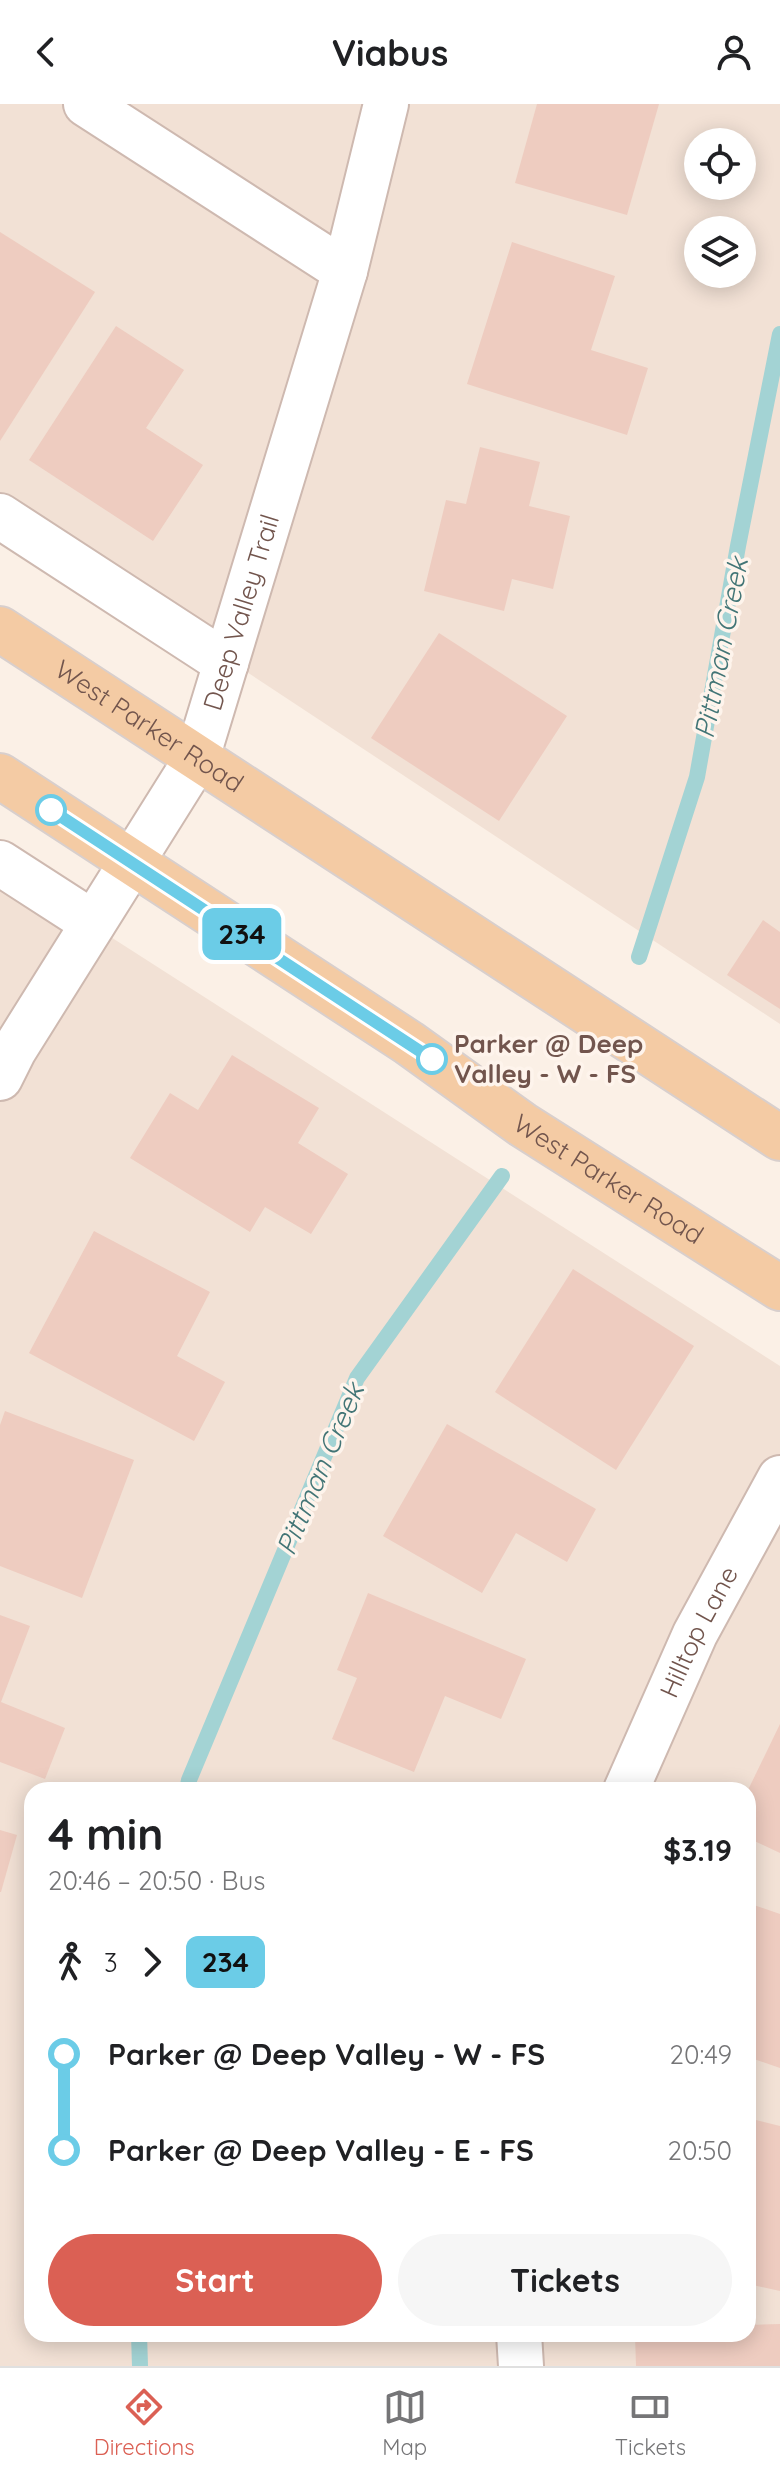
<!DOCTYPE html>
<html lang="en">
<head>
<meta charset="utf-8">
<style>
	:root { --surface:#fff; --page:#f6f6f6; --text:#202124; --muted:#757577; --line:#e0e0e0; --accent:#db6054 }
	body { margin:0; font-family:Quicksand,sans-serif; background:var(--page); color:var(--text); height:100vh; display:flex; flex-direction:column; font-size:30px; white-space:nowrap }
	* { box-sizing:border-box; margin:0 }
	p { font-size:26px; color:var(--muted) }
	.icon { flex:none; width:44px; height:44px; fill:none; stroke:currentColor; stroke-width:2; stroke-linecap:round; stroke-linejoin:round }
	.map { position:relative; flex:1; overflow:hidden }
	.details { position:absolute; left:24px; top:1678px; width:732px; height:560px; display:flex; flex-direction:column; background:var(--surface); border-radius:24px; box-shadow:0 4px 20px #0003 }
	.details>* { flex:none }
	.badge { padding:0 16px; border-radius:12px; font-size:28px; line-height:52px }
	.buttons { position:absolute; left:684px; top:24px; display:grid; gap:16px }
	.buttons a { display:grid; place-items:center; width:72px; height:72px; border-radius:50%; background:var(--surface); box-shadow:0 4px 20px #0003; font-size:40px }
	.map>.badge { position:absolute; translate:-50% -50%; box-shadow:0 0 0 4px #fff }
	.legs { display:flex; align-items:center; gap:12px; height:88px; padding:0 24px; font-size:26px }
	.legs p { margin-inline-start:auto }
	.headline { display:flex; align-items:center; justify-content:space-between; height:136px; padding:0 24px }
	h1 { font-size:44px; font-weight:700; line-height:60px }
	.primary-button { display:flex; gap:16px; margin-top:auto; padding:16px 24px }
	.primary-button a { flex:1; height:92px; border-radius:48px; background:var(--accent); color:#fff; font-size:32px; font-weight:700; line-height:92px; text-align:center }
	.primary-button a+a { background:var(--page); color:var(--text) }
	ul { padding:0 24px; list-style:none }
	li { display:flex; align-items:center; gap:28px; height:96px; font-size:30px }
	li i { display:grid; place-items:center; width:12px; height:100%; margin:0 10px; background:currentColor }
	li i::after { content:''; width:20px; height:20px; margin:-10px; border:6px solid; border-radius:50%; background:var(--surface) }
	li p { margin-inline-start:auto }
	li:first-child i { background:linear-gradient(#0000 50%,currentColor 0) }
	li:last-child i { background:linear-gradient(currentColor 50%,#0000 0) }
	header { display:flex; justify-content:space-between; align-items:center; height:104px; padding:0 24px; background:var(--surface); font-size:36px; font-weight:700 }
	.tabs { display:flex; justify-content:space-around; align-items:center; height:112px; border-top:2px solid var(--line); background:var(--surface); font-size:22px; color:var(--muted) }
	.tabs a { display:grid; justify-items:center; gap:4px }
	.tabs .on { color:var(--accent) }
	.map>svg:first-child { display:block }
	.residential { fill:#f2e1d5; fill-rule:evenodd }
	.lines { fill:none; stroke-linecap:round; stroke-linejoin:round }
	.stream { stroke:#a3d3d4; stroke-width:16 }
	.building { fill:#eeccc0 }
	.minor-casing { stroke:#ceb9b0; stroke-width:48 }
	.major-casing { stroke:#d8cfcd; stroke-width:48 }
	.minor { stroke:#fff; stroke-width:44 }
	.major { stroke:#f4cba4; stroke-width:44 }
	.line-1-casing { stroke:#fff; stroke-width:18 }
	.line-1 { stroke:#6bcce7; stroke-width:12 }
	.stop-1-dot { fill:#fff; stroke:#6bcce7; stroke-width:4 }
	.labels { text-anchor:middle; stroke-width:7; stroke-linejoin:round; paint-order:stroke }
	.street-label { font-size:26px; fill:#72554d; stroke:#fef4ec }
	.stop-label { font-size:26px; font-weight:bold; fill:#72554d; stroke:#fef4ec; text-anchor:start }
	.water-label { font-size:28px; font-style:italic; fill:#427576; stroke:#fef4ec }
</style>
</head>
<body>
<header><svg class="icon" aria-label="back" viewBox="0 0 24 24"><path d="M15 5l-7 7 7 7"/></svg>Viabus<svg class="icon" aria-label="person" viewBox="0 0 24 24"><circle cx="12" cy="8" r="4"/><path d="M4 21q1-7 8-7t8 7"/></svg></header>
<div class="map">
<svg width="780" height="2262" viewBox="0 0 780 2262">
	<rect width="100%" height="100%" fill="#fbf0e6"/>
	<g class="residential">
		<path d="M0,0H780V920L0,405ZM698,38H742V82H698ZM698,126H742V170H698Z"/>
		<path d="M0,762L780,1262V2262H0ZM32,1686H748V2230H32Z"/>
	</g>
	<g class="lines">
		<g class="stream">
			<polyline points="639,853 697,673 738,442 780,230"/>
			<polyline points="187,1686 189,1676 357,1274 502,1072"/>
			<polyline points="139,2230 140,2262"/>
		</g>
	</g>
	<g class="building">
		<polygon points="537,0 659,0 627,111 515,79"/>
		<polygon points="0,128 95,188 0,337"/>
		<polygon points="512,138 615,172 591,246 648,264 627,331 467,280"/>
		<polygon points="116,222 184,266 146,324 203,361 153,437 29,356"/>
		<polygon points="480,343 540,358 529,402 570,412 553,485 512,475 504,507 424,487 446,396 466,400"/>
		<polygon points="439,529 567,612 499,717 371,634"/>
		<polygon points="763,816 780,828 780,905 727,871"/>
		<polygon points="232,951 319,1004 298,1039 348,1070 311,1130 265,1103 250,1128 130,1054 170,989 198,1006"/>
		<polygon points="94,1127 210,1188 177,1252 225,1278 194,1337 29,1249"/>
		<polygon points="573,1165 694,1242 616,1366 495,1288"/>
		<polygon points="5,1307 134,1356 82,1494 0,1462 0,1321"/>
		<polygon points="447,1320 596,1405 567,1458 516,1429 482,1489 383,1432"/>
		<polygon points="368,1489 526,1555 501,1615 445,1592 414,1668 332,1635 357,1574 337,1566"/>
		<polygon points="0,1511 30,1522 1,1598 65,1624 45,1675 0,1658"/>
		<polygon points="780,1620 780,1749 748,1734 748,1686"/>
		<polygon points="0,1726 17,1731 1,1788 0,1788"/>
		<polygon points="748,1799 780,1810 780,1964 748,1953"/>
		<polygon points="748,2014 780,2022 780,2187 748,2180"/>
		<polygon points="780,2220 780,2262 636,2262 635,2230 748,2230 748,2221"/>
		<polygon points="290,2230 377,2230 377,2236 290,2233"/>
	</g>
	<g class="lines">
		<g class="minor-casing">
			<g id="minor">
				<polyline points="86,0 345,167"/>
				<polyline points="0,412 226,559"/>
				<polyline points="0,759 93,819"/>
				<path id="s1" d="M0,974L14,946L197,654L345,167L386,0"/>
				<path id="s2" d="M626,1686L695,1530L780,1374"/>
				<polyline points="519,2230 521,2262"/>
			</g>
		</g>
		<g class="major-casing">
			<g id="major">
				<path id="s3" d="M0,525L780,1034"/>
				<path id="s4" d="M0,672L409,939L523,1021L780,1184"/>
			</g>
		</g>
		<use href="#minor" class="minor"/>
		<use href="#major" class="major"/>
	</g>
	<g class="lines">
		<g class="line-1-casing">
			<polyline id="line-1" points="51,706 432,955"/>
		</g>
		<use href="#line-1" class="line-1"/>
	</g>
	<g class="stop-1-dot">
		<circle cx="51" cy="706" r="14"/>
		<circle cx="432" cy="955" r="14"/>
	</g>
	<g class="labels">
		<g class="street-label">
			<text dy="9" stroke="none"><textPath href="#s1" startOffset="528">Deep Valley Trail</textPath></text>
			<text dy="9" stroke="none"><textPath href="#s3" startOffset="178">West Parker Road</textPath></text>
			<text dy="9" stroke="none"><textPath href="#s4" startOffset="730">West Parker Road</textPath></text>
			<text dy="9" stroke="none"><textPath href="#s2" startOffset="174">Hilltop Lane</textPath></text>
		</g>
		<g class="stop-label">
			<text x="454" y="949">Parker @ Deep<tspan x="454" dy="30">Valley - W - FS</tspan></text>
		</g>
		<g class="water-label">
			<text transform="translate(721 544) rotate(-79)" y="10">Pittman Creek</text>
			<text transform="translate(320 1365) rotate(-67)" y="10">Pittman Creek</text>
		</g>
	</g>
</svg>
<div class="buttons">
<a><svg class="icon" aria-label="locate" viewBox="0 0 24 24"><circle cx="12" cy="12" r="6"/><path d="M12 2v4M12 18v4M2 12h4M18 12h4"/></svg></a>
<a><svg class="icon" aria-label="layers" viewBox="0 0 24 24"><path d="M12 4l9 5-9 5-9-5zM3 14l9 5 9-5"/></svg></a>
</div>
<b class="badge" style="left:242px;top:830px;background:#6bcce7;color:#111">234</b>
<section class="details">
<div class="headline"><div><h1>4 min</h1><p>20:46 – 20:50 · Bus</p></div><b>$3.19</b></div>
<div class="legs"><svg class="icon" aria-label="walk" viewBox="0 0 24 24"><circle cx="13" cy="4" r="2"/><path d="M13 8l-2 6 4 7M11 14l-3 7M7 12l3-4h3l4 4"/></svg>3<svg class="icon" aria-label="forward" viewBox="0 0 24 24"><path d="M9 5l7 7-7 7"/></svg><b class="badge" style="background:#6bcce7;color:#111">234</b></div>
<ul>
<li><i style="color:#6bcce7"></i><b>Parker @ Deep Valley - W - FS</b><p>20:49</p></li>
<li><i style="color:#6bcce7"></i><b>Parker @ Deep Valley - E - FS</b><p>20:50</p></li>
</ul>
<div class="primary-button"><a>Start</a><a>Tickets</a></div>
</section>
</div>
<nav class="tabs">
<a class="on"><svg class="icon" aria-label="directions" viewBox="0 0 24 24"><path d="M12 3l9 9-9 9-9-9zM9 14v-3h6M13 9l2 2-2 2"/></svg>Directions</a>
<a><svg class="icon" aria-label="map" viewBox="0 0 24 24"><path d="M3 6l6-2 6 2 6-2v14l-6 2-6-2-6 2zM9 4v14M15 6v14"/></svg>Map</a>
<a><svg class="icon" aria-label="tickets" viewBox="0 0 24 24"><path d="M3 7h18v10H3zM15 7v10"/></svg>Tickets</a>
</nav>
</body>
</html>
